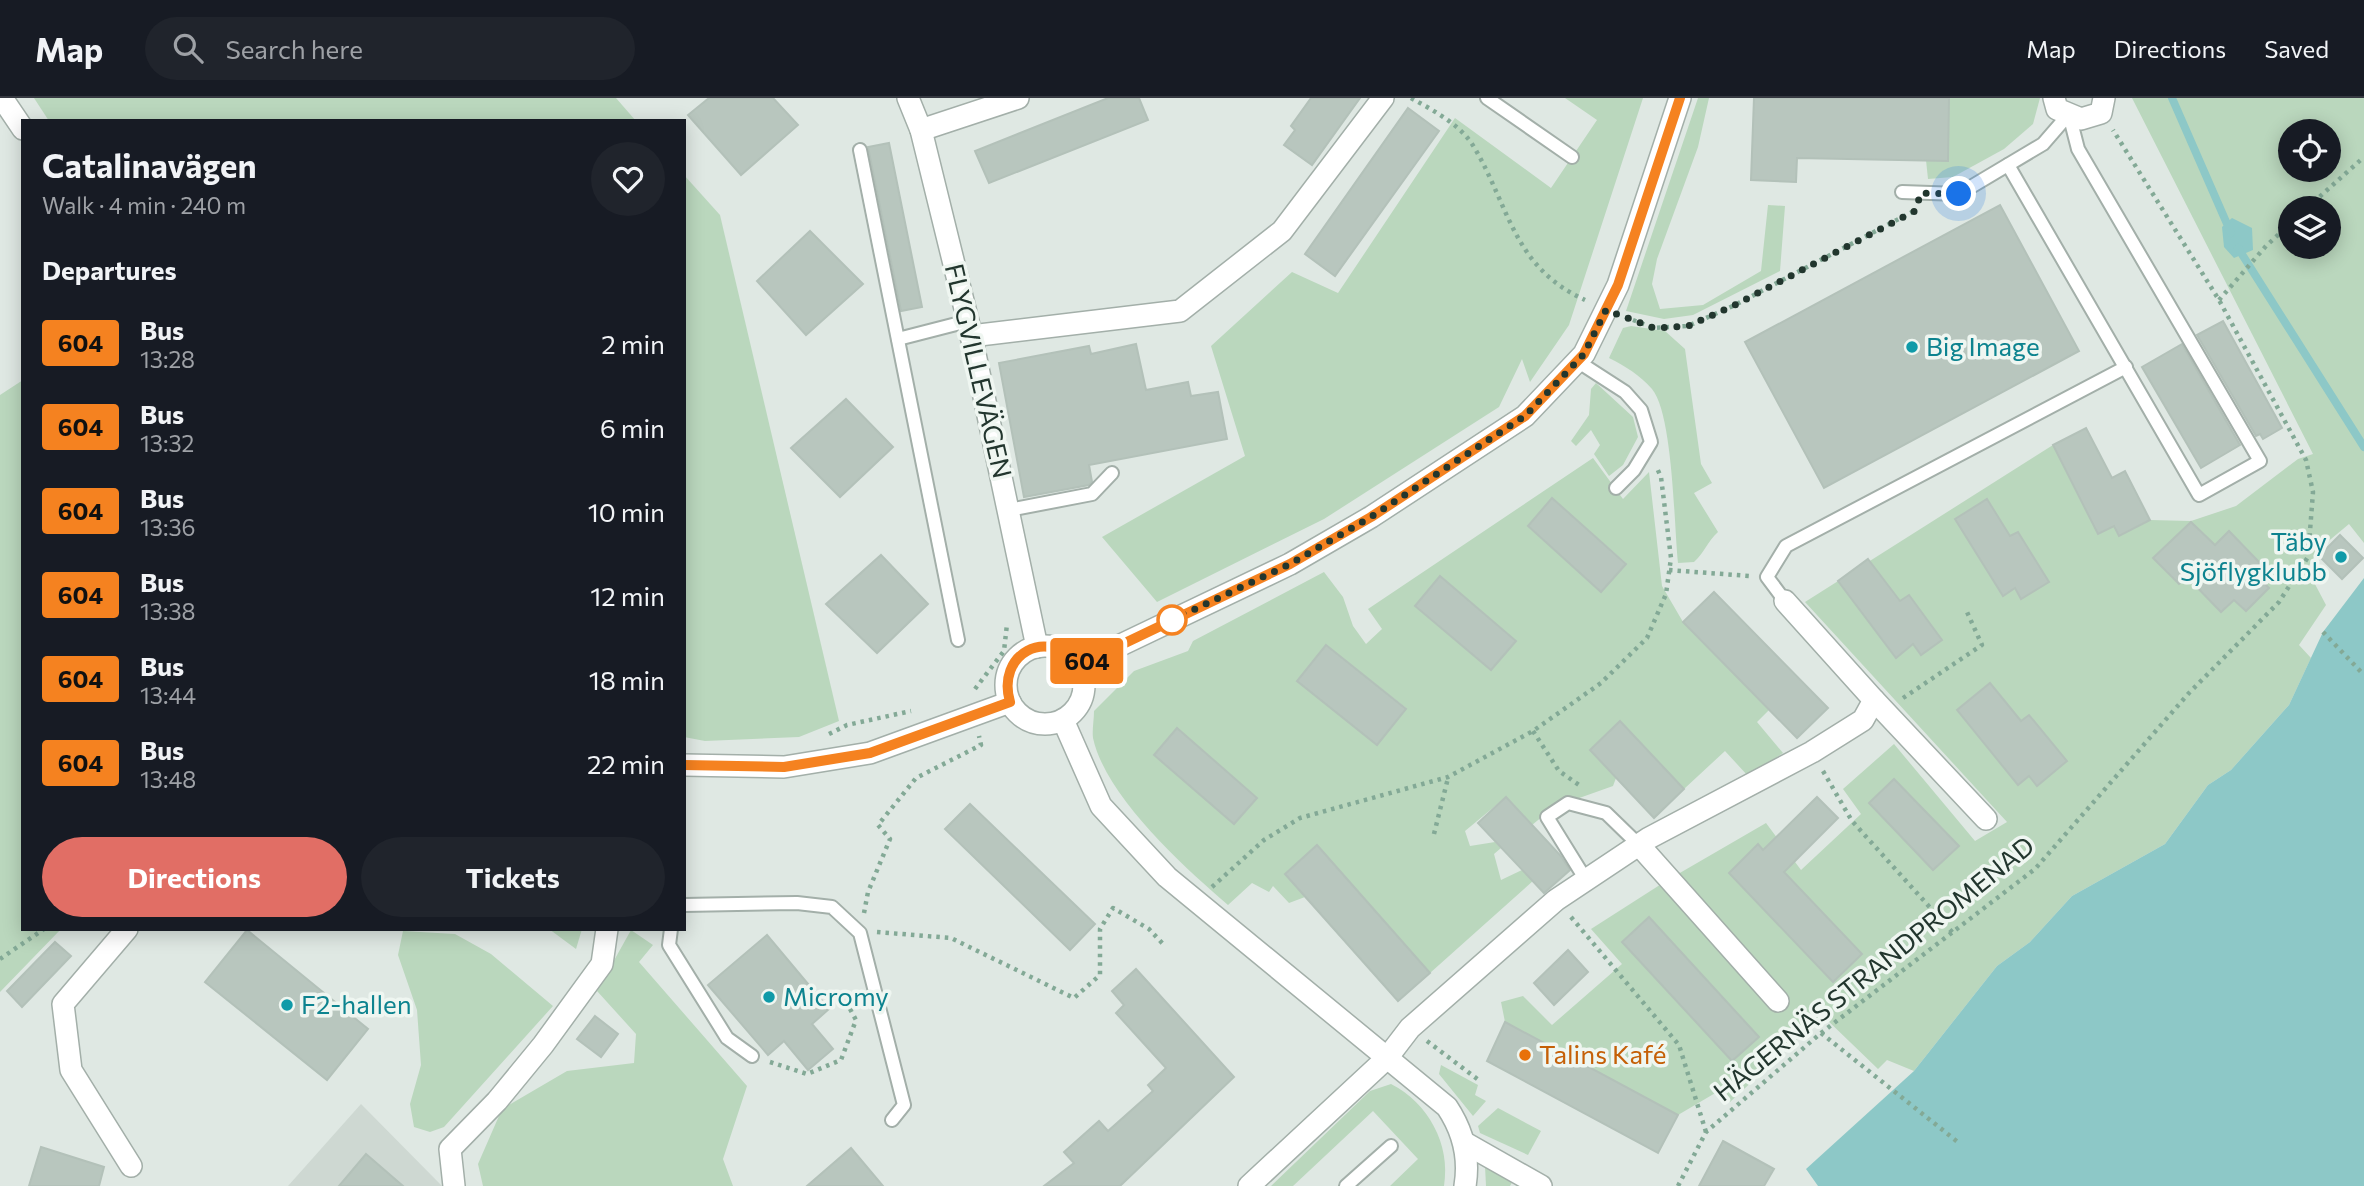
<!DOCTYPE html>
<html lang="en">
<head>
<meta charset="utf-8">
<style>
	:root { --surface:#171b24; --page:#20242c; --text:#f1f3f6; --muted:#9ea1a6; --line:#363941; --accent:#e16e65 }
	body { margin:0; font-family:Commissioner,sans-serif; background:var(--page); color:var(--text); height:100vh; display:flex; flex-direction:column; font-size:26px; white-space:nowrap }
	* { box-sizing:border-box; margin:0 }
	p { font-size:23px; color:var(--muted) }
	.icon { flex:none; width:38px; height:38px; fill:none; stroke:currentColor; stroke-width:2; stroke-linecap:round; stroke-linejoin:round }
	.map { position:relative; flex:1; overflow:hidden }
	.details { position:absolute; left:21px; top:21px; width:665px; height:812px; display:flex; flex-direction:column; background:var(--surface); border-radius:0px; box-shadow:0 4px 18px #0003 }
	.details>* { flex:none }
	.badge { padding:0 14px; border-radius:5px; font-size:24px; line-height:46px }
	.fabs { position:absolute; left:2278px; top:21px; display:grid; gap:14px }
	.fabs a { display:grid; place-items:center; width:63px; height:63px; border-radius:50%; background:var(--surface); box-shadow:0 4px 18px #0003; font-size:35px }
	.you { position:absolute; width:35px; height:35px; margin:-18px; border:5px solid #fff; border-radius:50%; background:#1a73e8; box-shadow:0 0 0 10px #1a73e833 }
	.map>.badge { position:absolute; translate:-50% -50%; box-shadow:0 0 0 4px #fff }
	h2 { padding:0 21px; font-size:26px; line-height:63px }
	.round { display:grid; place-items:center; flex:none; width:74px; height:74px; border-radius:37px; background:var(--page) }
	.head { display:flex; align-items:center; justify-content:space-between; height:119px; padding:0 21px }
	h1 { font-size:33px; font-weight:700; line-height:52px }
	.cta { display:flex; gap:14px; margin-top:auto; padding:14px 21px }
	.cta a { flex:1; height:80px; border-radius:42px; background:var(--accent); color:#fff; font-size:28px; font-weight:700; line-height:80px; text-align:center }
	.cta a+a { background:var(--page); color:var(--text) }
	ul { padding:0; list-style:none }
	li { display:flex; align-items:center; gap:21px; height:84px; padding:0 21px }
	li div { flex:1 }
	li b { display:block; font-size:26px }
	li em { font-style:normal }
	li .badge { min-width:77px; font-weight:700; text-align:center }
	header { display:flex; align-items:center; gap:42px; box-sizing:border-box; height:98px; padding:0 35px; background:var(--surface); border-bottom:2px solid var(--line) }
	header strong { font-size:33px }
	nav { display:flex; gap:38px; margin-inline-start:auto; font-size:24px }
	.search { width:490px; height:63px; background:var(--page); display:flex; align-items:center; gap:18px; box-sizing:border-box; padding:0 24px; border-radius:38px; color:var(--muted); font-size:26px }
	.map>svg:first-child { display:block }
	.built { fill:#ced8d2 }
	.green { fill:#bad7bd; fill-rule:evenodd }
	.water { fill:#8dc8c7 }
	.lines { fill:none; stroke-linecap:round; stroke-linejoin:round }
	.stream { stroke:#8dc8c7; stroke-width:8 }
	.building { fill:#b8c6be; stroke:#b3c1b9; stroke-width:2 }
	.lane-casing { stroke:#a3afa9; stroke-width:16 }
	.street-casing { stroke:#a3afa9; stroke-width:24 }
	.path { stroke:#83a996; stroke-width:4.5; stroke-dasharray:3.5 5; stroke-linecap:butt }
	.lane { stroke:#fff; stroke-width:12 }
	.street { stroke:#fff; stroke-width:21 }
	.line-casing { stroke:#fff; stroke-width:16 }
	.line { stroke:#f58220; stroke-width:10 }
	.walk { stroke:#22362e; stroke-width:7; stroke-dasharray:0 12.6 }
	.culture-dot { fill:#0f9aa8; stroke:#eff6f1; stroke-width:2.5 }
	.stop-dot { fill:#fff; stroke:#f58220; stroke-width:3.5 }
	.food-dot { fill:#e8710a; stroke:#eff6f1; stroke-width:2.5 }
	.labels { text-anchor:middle; stroke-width:7; stroke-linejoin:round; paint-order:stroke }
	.culture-label { font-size:26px; fill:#0d838f; stroke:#eff6f1; text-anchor:start }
	.street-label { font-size:26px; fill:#22362e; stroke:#eff6f1 }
	.food-label { font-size:26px; fill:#c56008; stroke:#eff6f1; text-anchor:start }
</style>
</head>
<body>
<header>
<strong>Map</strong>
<div class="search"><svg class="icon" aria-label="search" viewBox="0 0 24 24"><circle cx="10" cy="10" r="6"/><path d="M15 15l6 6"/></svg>Search here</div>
<nav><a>Map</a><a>Directions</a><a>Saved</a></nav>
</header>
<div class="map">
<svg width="2364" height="1088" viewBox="0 0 2364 1088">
	<rect width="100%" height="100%" fill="#dfe8e3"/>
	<polygon class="built" points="361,1006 442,1088 288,1088"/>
	<g class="green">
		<polygon points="34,0 616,0 636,23 49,23"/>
		<polygon points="1565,0 1643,0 1569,227 1530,284 1522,261 1499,309 1324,421 1157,504 1102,439 1245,358 1211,248 1292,174 1338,195 1455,20 1551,90 1597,22"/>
		<polygon points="1698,0 1709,0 1698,49 1657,161 1652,186 1660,211 1703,207 1761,173 1768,107 1785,108 1780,173 1693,217 1664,221 1626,213"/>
		<polygon points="1949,0 2040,0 2033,26 2004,51 1953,79 1928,81 1926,62"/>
		<path d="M2132,0H2364V445L2349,426L2319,451L2307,471L2326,507L2299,547L2311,560L2289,607L2231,672L2208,687L2165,746L2072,798L2030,844L1997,868L1914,973L1887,962L1878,971L1823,918L1730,1004L1717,994L1678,1017L1505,924L1501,904L1523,898L1552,927L1622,866L1591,831L1666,783L1766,725L1801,772L1861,716L1843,691L1894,646L1975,743L2007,724L1805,504L2053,347L2098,436L2114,428L2119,438L2150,422L2191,423L2236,408L2298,361L2313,356ZM2291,33H2329V72H2291ZM2291,110H2329V149H2291Z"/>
		<polygon points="684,77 720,117 839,623 799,639 705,643 684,639"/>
		<path d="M1631,228L1665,233L1685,251L1701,366L1712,385L1694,395L1718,434C1707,444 1705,454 1694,464L1678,465C1674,427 1673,316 1652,291C1640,277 1625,268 1609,260L1623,230Z"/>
		<polygon points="23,282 23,831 61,831 0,894 0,297"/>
		<polygon points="1596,285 1633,319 1638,339 1623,367 1609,378 1594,356 1600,347 1591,332 1576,348 1571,343 1589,317 1591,291"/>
		<path d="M1593,360L1623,401L1649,374L1662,488L1683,524L1769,612L1757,624L1783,655L1748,678L1725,653L1684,691L1620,623L1590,652L1616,680L1613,688L1554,709L1532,727L1506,699L1465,733L1470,748L1495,744L1501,750L1494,756L1501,782L1522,772L1534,782L1430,875L1317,748L1285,776L1305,799L1289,805L1273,788L1269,794L1252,785L1228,807C1184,769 1106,699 1093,640C1092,632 1094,622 1094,613L1134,573L1188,553L1193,543L1324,474L1343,499L1353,528L1366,546L1382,531L1368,511ZM1553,401L1626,465L1601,494L1528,428ZM1326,547L1406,610V611L1298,583ZM1177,631L1256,699L1234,726L1154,657Z"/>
		<polygon points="549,831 582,831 576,851"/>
		<polygon points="631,832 653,847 639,864 747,988 723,1061 733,1088 483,1088 478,1066 502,1011 567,973 634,965 636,936 597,893"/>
		<polygon points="403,833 455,836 491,856 553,908 444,1029 430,1034 414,1029 410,1006 421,967 417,912 398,857"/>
		<polygon points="1441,967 1478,987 1475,997 1486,1003 1473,1018 1439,976"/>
		<path d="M1391,986C1428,1005 1451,1046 1444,1088H1390L1418,1061L1373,1013L1293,1088H1271L1370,993Z"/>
		<polygon points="1498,1010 1541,1033 1528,1057 1480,1035 1478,1028"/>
		<polygon points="1485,1068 1514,1081 1510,1088 1486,1088"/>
	</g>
	<g class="water">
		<polygon points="2232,120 2252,130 2253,152 2234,160 2224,149 2222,129"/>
		<polygon points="2364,480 2364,1088 1818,1088 1806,1071 1914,973 1997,868 2030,844 2072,798 2165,746 2208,687 2231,672 2289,607 2323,534"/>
	</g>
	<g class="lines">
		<g class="stream">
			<polyline points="2172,0 2231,135"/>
			<polyline points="2238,150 2364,349"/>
		</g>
	</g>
	<g class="building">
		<polygon points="709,0 773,0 798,27 741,77 688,17"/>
		<polygon points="1108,0 1139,0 1148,22 989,85 975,53"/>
		<polygon points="1311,0 1360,0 1312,67 1284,47 1295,32 1291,28"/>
		<polygon points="1754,0 1949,0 1948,63 1797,60 1796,84 1751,82"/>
		<polygon points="1408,10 1439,33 1335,178 1305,156"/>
		<polygon points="889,45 922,209 901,213 868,49"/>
		<polygon points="2000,107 2079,253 1824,390 1745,244"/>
		<polygon points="810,133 863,186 806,237 757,183"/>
		<polygon points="2223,223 2282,330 2263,341 2260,336 2256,338 2197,237"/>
		<polygon points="1136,246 1146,292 1188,284 1191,298 1218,294 1227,341 1089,367 1092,384 1089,387 1024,399 999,265 1089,248 1091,256"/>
		<polygon points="2182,246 2240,347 2201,370 2142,269"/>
		<polygon points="846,301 893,349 840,399 791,350"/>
		<polygon points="2086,330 2112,380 2125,373 2150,422 2119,438 2114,428 2098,436 2053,347"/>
		<polygon points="1552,400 1626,466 1601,494 1528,428"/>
		<polygon points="1987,401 2010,438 2018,434 2049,484 2021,501 2015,490 2003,498 1955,421"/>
		<polygon points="2191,424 2215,447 2229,433 2260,465 2252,473 2269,490 2246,513 2234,502 2221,514 2187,479 2179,486 2153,460"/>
		<polygon points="2340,437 2363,460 2342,481 2319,458"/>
		<polygon points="881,457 928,506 877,555 826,506"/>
		<polygon points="1868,461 1900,503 1909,497 1942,542 1921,557 1913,546 1896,560 1838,483"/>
		<polygon points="1440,478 1516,543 1491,572 1415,508"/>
		<polygon points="1714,494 1828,610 1797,640 1683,524"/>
		<polygon points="1326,547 1406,611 1377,647 1297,583"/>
		<polygon points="1990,585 2021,623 2029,617 2067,663 2037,688 2029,678 2018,687 1957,612"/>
		<polygon points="1620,623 1684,691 1654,720 1590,652"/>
		<polygon points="1177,630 1257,700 1234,726 1154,657"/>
		<polygon points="1894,681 1959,748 1933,772 1869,705"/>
		<polygon points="1506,699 1560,757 1570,772 1544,795 1478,725"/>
		<polygon points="1817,699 1838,720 1784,774 1862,856 1833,884 1729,775 1758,746 1763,752"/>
		<polygon points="970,706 1095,826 1070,852 945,731"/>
		<polygon points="1317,747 1430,875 1398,903 1285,776"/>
		<polygon points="1649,819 1759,939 1732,963 1622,844"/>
		<polygon points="247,832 368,931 327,982 205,884"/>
		<polygon points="767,837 829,911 812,926 833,951 808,972 784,943 768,957 708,887"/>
		<polygon points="55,844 71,858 22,909 7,893"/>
		<polygon points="1568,852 1588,874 1554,907 1534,885"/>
		<polygon points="1136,871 1234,979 1120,1088 1044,1088 1074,1065 1064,1054 1099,1023 1108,1033 1153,993 1148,987 1166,970 1116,915 1124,907 1112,893"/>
		<polygon points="595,918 618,936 601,959 577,941"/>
		<polygon points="1505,924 1678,1017 1658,1055 1487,963"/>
		<polygon points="1723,1043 1774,1071 1764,1088 1699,1088"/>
		<polygon points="41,1049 104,1069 99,1088 29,1088"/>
		<polygon points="851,1050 883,1088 807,1088"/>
		<polygon points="366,1056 403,1088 339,1088"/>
	</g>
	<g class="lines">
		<g class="lane-casing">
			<g id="lane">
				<polyline points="1487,0 1572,59"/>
				<polyline points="860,52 958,542"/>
				<polyline points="2008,67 2199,397 2260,363 2078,51 2069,16"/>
				<polyline points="1902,94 1959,96 2043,46 2069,16"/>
				<polyline points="898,241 968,223"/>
				<polyline points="1577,263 1625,294 1641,312 1651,344 1634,372 1616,390"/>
				<polyline points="1009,412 1092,396 1112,375"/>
				<polyline points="1785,503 1767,479 1786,448 2126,269"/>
				<polyline points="1586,782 1547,719 1568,705 1606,715 1639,747"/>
				<polyline points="684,807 797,805 832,809 860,835 904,1007 892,1022"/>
				<polyline points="671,831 669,847 727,940 752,958"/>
				<polyline points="1346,1088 1391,1048"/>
			</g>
		</g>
		<g class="street-casing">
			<g id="street">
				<polyline points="2,0 23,31"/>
				<polyline points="908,0 921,32 968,223 1037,549"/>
				<polyline points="2054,0 2057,11 2081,21 2101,15 2104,0"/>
				<polyline points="921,32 1018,0"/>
				<polyline points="971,238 1180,213 1282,133 1383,0"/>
				<circle cx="1045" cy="587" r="39"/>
				<polyline points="1079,567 1290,466 1371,419 1525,318 1584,256 1618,187 1680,0"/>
				<polyline points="1874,602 1986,721"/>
				<path d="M1063,622L1101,708L1167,779L1447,1009C1463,1033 1470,1058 1465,1088"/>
				<polyline points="684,667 784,669 870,655 1010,604"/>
				<polyline points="1639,747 1778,903"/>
				<polyline points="127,831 63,906 71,972 131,1068"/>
				<polyline points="1465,1045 1541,1088"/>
				<polyline points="454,1088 450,1051 497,1003 543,947 602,866 607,831"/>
				<polyline points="1249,1088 1387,960 1410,930 1556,802 1649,740 1812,654 1863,622 1874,602 1785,503"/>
			</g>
		</g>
		<g class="path">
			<path d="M1411,0C1434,13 1460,26 1474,49C1510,110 1513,169 1585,202"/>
			<polyline points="2307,110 2364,59"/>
			<polyline points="2219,202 2266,148 2291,125"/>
			<polyline points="1625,219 1654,230 1688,228 1733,208 1912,114"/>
			<polyline points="1669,472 1749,478"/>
			<polyline points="2323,534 2364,577"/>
			<polyline points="975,591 1004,553 1007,526"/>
			<polyline points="1903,600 1982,547 1967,514"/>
			<polyline points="1533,633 1559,673 1579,687"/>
			<polyline points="829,636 847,627 911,613"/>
			<polyline points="1823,673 1852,723 1953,835"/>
			<polyline points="1434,736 1448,680"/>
			<polyline points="1212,789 1264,742 1300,720 1448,679 1533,633 1601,585 1647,540 1666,496 1671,460 1661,379 1656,368"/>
			<polyline points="864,815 868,794 890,741 878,727 916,680 981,647 979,638"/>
			<polyline points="1571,819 1679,947 1706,1034"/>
			<polyline points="877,834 951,840 1074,900 1100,877 1100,831 1113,810 1149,831 1163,846"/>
			<polyline points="0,861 44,831"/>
			<polyline points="1821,935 1959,1045"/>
			<polyline points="1427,943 1480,983"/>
			<polyline points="770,964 807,976 841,962 856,922 850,911"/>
			<polyline points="1678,1088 1706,1034 1821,935 2035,771 2189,595 2279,504 2308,459 2313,394 2306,362 2219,202 2113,32"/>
		</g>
		<use href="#lane" class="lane"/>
		<use href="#street" class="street"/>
	</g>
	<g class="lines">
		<g class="line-casing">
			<path id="line" d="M684,667L784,669L870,655L1010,604C996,556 1047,528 1079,567L1290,466L1371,419L1525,318L1584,256L1618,187L1680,0"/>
		</g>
		<use href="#line" class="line"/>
		<polyline class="walk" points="1172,522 1290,466 1371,419 1525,318 1584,256 1606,212 1654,230 1688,228 1733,208 1915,113 1921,95 1959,96"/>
	</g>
	<g class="culture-dot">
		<circle cx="1912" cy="249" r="7"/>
		<circle cx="2341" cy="459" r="7"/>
		<circle cx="769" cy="899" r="7"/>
		<circle cx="287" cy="907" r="7"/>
	</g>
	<circle class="stop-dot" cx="1172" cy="522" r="14"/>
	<circle class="food-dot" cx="1525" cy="957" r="7"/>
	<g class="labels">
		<g class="culture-label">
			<text x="1926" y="258">Big Image</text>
			<text x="2327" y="453" text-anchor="end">Täby<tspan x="2327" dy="30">Sjöflygklubb</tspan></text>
			<text x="783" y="908">Micromy</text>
			<text x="301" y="916">F2-hallen</text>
		</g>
		<g class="street-label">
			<text transform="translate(978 273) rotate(77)" y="9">FLYGVILLEVÄGEN</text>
			<text transform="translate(1874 871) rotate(-39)" y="9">HÄGERNÄS STRANDPROMENAD</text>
		</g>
		<g class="food-label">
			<text x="1539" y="966">Talins Kafé</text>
		</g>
	</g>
</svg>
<div class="fabs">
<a><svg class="icon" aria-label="locate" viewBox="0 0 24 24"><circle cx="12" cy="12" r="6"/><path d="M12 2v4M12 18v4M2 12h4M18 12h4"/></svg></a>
<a><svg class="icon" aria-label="layers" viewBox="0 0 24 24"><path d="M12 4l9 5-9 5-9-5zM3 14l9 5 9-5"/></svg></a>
</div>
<div class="you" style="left:1959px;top:96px"></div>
<b class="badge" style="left:1087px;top:563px;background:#f58220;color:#111">604</b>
<section class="details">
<div class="head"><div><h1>Catalinavägen</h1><p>Walk · 4 min · 240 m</p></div><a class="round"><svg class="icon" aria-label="heart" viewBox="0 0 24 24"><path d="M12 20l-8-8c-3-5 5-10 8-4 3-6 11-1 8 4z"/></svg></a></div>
<h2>Departures</h2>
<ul>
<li><span class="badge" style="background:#f58220;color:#111">604</span><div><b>Bus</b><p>13:28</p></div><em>2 min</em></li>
<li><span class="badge" style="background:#f58220;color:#111">604</span><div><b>Bus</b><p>13:32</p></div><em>6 min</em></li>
<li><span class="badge" style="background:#f58220;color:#111">604</span><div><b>Bus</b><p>13:36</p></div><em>10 min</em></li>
<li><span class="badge" style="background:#f58220;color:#111">604</span><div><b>Bus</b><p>13:38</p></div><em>12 min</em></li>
<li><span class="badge" style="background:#f58220;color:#111">604</span><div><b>Bus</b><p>13:44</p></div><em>18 min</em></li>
<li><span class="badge" style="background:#f58220;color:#111">604</span><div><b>Bus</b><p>13:48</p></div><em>22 min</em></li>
</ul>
<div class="cta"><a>Directions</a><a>Tickets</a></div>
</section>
</div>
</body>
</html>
